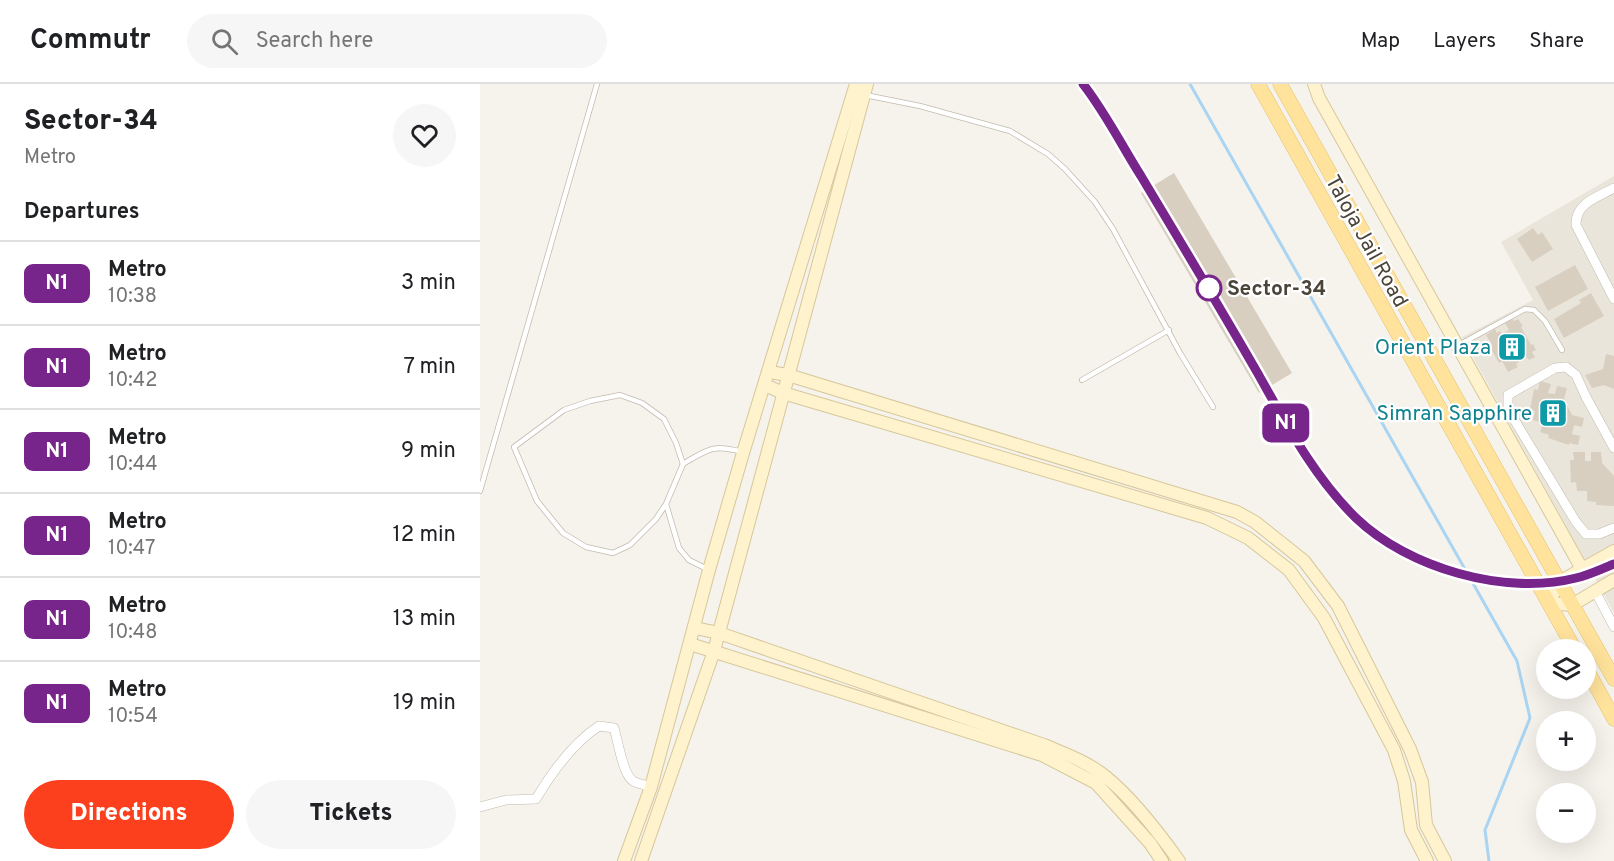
<!DOCTYPE html>
<html lang="en">
<head>
<meta charset="utf-8">
<style>
	:root { --surface:#fff; --page:#f6f6f6; --text:#202124; --muted:#757577; --line:#e0e0e0; --accent:#fc3f1d }
	body { margin:0; font-family:Overpass,sans-serif; background:var(--page); color:var(--text); height:100vh; display:flex; flex-direction:column; font-size:22px; white-space:nowrap }
	* { box-sizing:border-box; margin:0 }
	p { font-size:20px; color:var(--muted) }
	.icon { flex:none; width:33px; height:33px; fill:none; stroke:currentColor; stroke-width:2; stroke-linecap:round; stroke-linejoin:round }
	.map { position:relative; flex:1; overflow:hidden }
	.side { display:flex; flex-direction:column; background:var(--surface); width:480px }
	.side>* { flex:none }
	.badge { padding:0 12px; border-radius:9px; font-size:21px; line-height:39px }
	.buttons { position:absolute; left:1056px; top:555px; display:grid; gap:12px }
	.buttons a { display:grid; place-items:center; width:60px; height:60px; border-radius:50%; background:var(--surface); box-shadow:0 6px 24px #0002; font-size:30px }
	.map>.badge { position:absolute; translate:-50% -50%; box-shadow:0 0 0 3px #fff }
	h2 { padding:0 24px; font-size:22px; line-height:54px }
	.round { display:grid; place-items:center; flex:none; width:63px; height:63px; border-radius:32px; background:var(--page) }
	.overview { display:flex; align-items:center; justify-content:space-between; height:102px; padding:0 24px }
	h1 { font-size:28px; font-weight:800; line-height:45px }
	.action { display:flex; gap:12px; margin-top:auto; padding:12px 24px }
	.action a { flex:1; height:69px; border-radius:36px; background:var(--accent); color:#fff; font-size:24px; font-weight:800; line-height:69px; text-align:center }
	.action a+a { background:var(--page); color:var(--text) }
	ul { padding:0; list-style:none }
	li { display:flex; align-items:center; gap:18px; height:84px; padding:0 24px; border-top:2px solid var(--line) }
	li div { flex:1 }
	li b { display:block; font-size:22px }
	li em { font-style:normal }
	li .badge { min-width:66px; font-weight:700; text-align:center }
	header { display:flex; align-items:center; gap:36px; box-sizing:border-box; height:84px; padding:0 30px; background:var(--surface); border-bottom:2px solid var(--line) }
	header strong { font-size:28px }
	nav { display:flex; gap:33px; margin-inline-start:auto; font-size:21px }
	.search { width:420px; height:54px; background:var(--page); display:flex; align-items:center; gap:15px; box-sizing:border-box; padding:0 21px; border-radius:33px; color:var(--muted); font-size:22px }
	main { display:flex; flex:1; min-height:0 }
	.map>svg:first-child { display:block }
	.residential { fill:#eae5da }
	.lines { fill:none; stroke-linecap:round; stroke-linejoin:round }
	.stream { stroke:#a9d4f2; stroke-width:3 }
	.building { fill:#d8cfc1 }
	.lane-casing { stroke:#c2bbae; stroke-width:6 }
	.street-casing { stroke:#c2bbae; stroke-width:10 }
	.secondary-casing { stroke:#d6c79b; stroke-width:14 }
	.primary-casing { stroke:#e6c16a; stroke-width:15 }
	.lane { stroke:#fff; stroke-width:4.5 }
	.street { stroke:#fff; stroke-width:9 }
	.secondary { stroke:#fff3cd; stroke-width:12 }
	.primary { stroke:#ffe39c; stroke-width:14 }
	.rail { stroke:#9a9a9a; stroke-width:3; stroke-dasharray:8 8; stroke-linecap:butt }
	.line-casing { stroke:#fff; stroke-width:14 }
	.line { stroke:#77248b; stroke-width:9 }
	.stop-dot { fill:#fff; stroke:#77248b; stroke-width:3 }
	.labels { text-anchor:middle; stroke-width:4.5; stroke-linejoin:round; paint-order:stroke }
	.street-label { font-size:21px; fill:#4b4439; stroke:#fff }
	.stop-label { font-size:21px; font-weight:bold; fill:#4b4439; stroke:#fff; text-anchor:start }
	.culture-label { font-size:21px; fill:#0d838f; stroke:#fff; text-anchor:end }
</style>
</head>
<body>
<header>
<strong>Commutr</strong>
<div class="search"><svg class="icon" aria-label="search" viewBox="0 0 24 24"><circle cx="10" cy="10" r="6"/><path d="M15 15l6 6"/></svg>Search here</div>
<nav><a>Map</a><a>Layers</a><a>Share</a></nav>
</header>
<main>
<section class="side">
<div class="overview"><div><h1>Sector-34</h1><p>Metro</p></div><a class="round"><svg class="icon" aria-label="heart" viewBox="0 0 24 24"><path d="M12 20l-8-8c-3-5 5-10 8-4 3-6 11-1 8 4z"/></svg></a></div>
<h2>Departures</h2>
<ul>
<li><span class="badge" style="background:#77248b;color:#fff">N1</span><div><b>Metro</b><p>10:38</p></div><em>3 min</em></li>
<li><span class="badge" style="background:#77248b;color:#fff">N1</span><div><b>Metro</b><p>10:42</p></div><em>7 min</em></li>
<li><span class="badge" style="background:#77248b;color:#fff">N1</span><div><b>Metro</b><p>10:44</p></div><em>9 min</em></li>
<li><span class="badge" style="background:#77248b;color:#fff">N1</span><div><b>Metro</b><p>10:47</p></div><em>12 min</em></li>
<li><span class="badge" style="background:#77248b;color:#fff">N1</span><div><b>Metro</b><p>10:48</p></div><em>13 min</em></li>
<li><span class="badge" style="background:#77248b;color:#fff">N1</span><div><b>Metro</b><p>10:54</p></div><em>19 min</em></li>
</ul>
<div class="action"><a>Directions</a><a>Tickets</a></div>
</section>
<div class="map">
<svg width="1134" height="777" viewBox="0 0 1134 777">
	<rect width="100%" height="100%" fill="#f6f3ec"/>
	<polygon class="residential" points="1134,92 1134,529 982,253 1053,216 1021,158"/>
	<g class="lines">
		<polyline class="stream" points="710,0 1037,577 1050,634 1005,746 1009,777"/>
	</g>
	<g class="building">
		<polygon points="694,89 812,289 779,309 661,109"/>
		<polygon points="1053,144 1058,151 1062,148 1073,165 1052,178 1037,155"/>
		<polygon points="1095,181 1108,205 1068,227 1055,203"/>
		<polygon points="1111,209 1124,232 1084,254 1074,235 1101,219 1099,216"/>
		<polygon points="1033,235 1034,237 1038,235 1043,242 1041,243 1051,261 1053,260 1056,266 1052,268 1055,273 1049,276 1041,266 1035,269 1039,278 1036,280 1038,283 1028,288 1022,277 1019,279 1008,260 1011,259 1006,251 1015,245 1017,249 1020,247 1022,250 1029,246 1025,239"/>
		<polygon points="1126,270 1134,272 1134,305 1124,301 1112,304 1105,291 1123,285"/>
		<polygon points="1060,297 1071,300 1068,309 1075,310 1077,302 1087,304 1084,315 1092,331 1104,334 1102,343 1094,341 1092,350 1100,352 1098,361 1089,359 1089,361 1068,354 1069,351 1060,348 1063,339 1053,336 1055,327 1050,326 1054,305 1058,306"/>
		<polygon points="1093,368 1105,368 1105,377 1111,377 1111,368 1121,368 1122,379 1134,392 1134,422 1116,421 1116,418 1107,417 1107,407 1097,407 1096,398 1091,399 1090,376 1094,376"/>
	</g>
	<g class="lines">
		<g class="lane-casing">
			<g id="lane">
				<polyline points="385,11 440,22 530,47 568,70 585,85 615,118 633,145 700,269 733,323"/>
				<polyline points="977,262 1045,225 1054,226 1065,237 1082,266"/>
				<polyline points="602,296 689,246"/>
				<path d="M203,380C228,365 233,360 262,368"/>
				<polyline points="0,407 117,0"/>
				<polyline points="186,420 203,380 196,359 184,335 162,319 140,311 110,317 84,326 34,363 57,417 83,449 106,463 133,469 150,461 176,435 186,420 199,464 209,476 229,486"/>
			</g>
		</g>
		<g class="street-casing">
			<g id="street">
				<path d="M1134,104C1118,113 1095,119 1096,141L1134,215"/>
				<polyline points="1134,364 1106,313 1096,291 1086,283 1075,284 1028,311 1028,322 1035,337 1096,438 1106,450 1119,450 1134,444"/>
				<polyline points="1115,507 1134,543"/>
				<path d="M0,723L26,716L56,715C72,688 93,659 119,642L134,644C138,657 143,691 153,697C158,700 166,701 171,703"/>
			</g>
		</g>
		<g class="secondary-casing">
			<g id="secondary">
				<polyline points="834,0 839,14 1102,485"/>
				<polyline points="289,288 308,291 757,428 775,438 824,477 858,522 930,665 942,698 946,741 965,777"/>
				<polyline points="285,301 303,309 727,434 768,454 809,486 844,534 914,666 924,697 931,746 947,777"/>
				<polyline points="1134,467 1079,498 1069,519 1092,521 1134,496"/>
				<path d="M215,544L239,549L564,661C585,670 608,678 626,693C653,715 679,749 699,777"/>
				<polyline points="210,560 562,671 616,699 670,759 682,777"/>
				<polyline points="144,777 171,703 229,486 263,369 376,0"/>
				<polyline points="161,777 234,567 387,0"/>
			</g>
		</g>
		<g class="primary-casing">
			<g id="primary">
				<polyline points="778,0 1095,566"/>
				<polyline points="800,0 1134,595"/>
				<polyline points="1106,584 1134,635"/>
			</g>
		</g>
		<use href="#lane" class="lane"/>
		<use href="#street" class="street"/>
		<use href="#secondary" class="secondary"/>
		<use href="#primary" class="primary"/>
		<path class="rail" d="M603,0C625,28 642,62 661,92C701,158 741,225 779,292C808,342 834,393 876,434C928,485 1025,512 1096,494C1109,491 1121,485 1134,480"/>
	</g>
	<g class="lines">
		<g class="line-casing">
			<path id="line" d="M603,0C625,28 642,62 661,92C700,157 739,222 777,288C806,339 833,392 876,434C928,484 1025,512 1096,494C1109,491 1121,485 1134,480"/>
		</g>
		<use href="#line" class="line"/>
	</g>
	<defs>
		<g id="building-square" transform="scale(1.5)"><rect x="-9" y="-9" width="18" height="18" rx="4" fill="#0f9aa8" stroke="#fff"/><path d="M-4-6H4V6H1V3H-1V6H-4ZM-2.5-4.3h1.7v1.8h-1.7ZM.8-4.3h1.7v1.8H.8ZM-2.5-1h1.7V.8h-1.7ZM.8-1h1.7V.8H.8Z" fill="#fff"/></g>
	</defs>
	<g fill-rule="evenodd">
		<use href="#building-square" x="1032" y="263"/>
		<use href="#building-square" x="1073" y="329"/>
	</g>
	<circle class="stop-dot" cx="729" cy="204" r="12"/>
	<g class="labels">
		<g class="street-label">
			<text transform="translate(887 157) rotate(61)" y="7">Taloja Jail Road</text>
		</g>
		<g class="stop-label">
			<text x="747" y="211">Sector-34</text>
		</g>
		<g class="culture-label">
			<text x="1011" y="270">Orient Plaza</text>
			<text x="1052" y="336">Simran Sapphire</text>
		</g>
	</g>
</svg>
<div class="buttons">
<a><svg class="icon" aria-label="layers" viewBox="0 0 24 24"><path d="M12 4l9 5-9 5-9-5zM3 14l9 5 9-5"/></svg></a>
<a>+</a>
<a>−</a>
</div>
<b class="badge" style="left:806px;top:339px;background:#77248b;color:#fff">N1</b>
</div>
</main>
</body>
</html>
